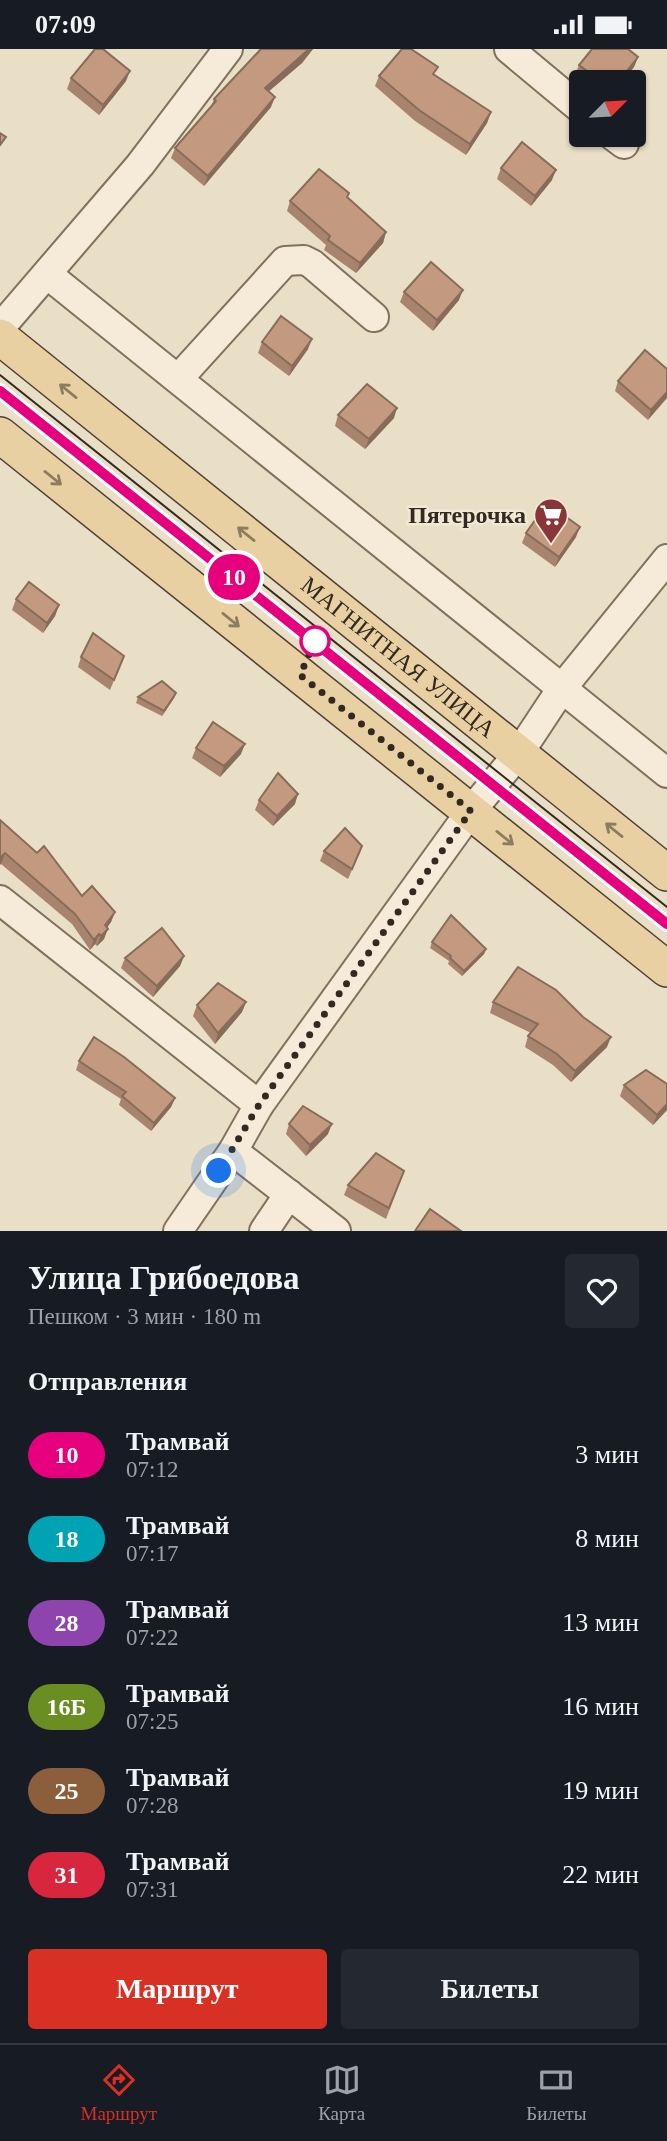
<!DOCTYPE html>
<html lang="ru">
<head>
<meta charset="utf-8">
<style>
	:root { --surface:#171b24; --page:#242831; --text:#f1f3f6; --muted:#9ea1a6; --line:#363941; --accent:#d93025 }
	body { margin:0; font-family:Georgia,serif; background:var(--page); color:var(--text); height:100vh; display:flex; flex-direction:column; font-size:26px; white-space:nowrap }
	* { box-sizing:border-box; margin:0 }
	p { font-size:23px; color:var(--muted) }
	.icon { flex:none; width:38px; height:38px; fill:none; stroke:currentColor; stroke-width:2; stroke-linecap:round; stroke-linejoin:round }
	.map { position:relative; height:1182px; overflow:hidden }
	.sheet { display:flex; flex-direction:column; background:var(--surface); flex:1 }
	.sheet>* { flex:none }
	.badge { padding:0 14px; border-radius:23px; font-size:24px; line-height:46px }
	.needle { width:46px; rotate:66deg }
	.controls { position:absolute; left:569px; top:21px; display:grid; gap:14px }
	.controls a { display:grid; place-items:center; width:77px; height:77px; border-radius:7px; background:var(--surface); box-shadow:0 2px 5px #0004; font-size:35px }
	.you { position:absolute; width:35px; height:35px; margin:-18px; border:5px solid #fff; border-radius:50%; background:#1a73e8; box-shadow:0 0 0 10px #1a73e833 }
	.map>.badge { position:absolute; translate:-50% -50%; box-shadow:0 0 0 4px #fff }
	h2 { padding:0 28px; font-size:26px; line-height:63px }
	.round { display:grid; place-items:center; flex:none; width:74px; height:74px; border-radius:7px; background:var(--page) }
	.head { display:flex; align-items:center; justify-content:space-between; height:119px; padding:0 28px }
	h1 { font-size:33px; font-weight:700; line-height:52px }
	.action { display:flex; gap:14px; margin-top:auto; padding:14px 28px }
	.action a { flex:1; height:80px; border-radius:7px; background:var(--accent); color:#fff; font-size:28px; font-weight:700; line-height:80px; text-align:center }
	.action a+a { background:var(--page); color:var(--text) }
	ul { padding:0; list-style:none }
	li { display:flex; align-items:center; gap:21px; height:84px; padding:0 28px }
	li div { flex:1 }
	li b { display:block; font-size:26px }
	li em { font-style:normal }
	li .badge { min-width:77px; font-weight:700; text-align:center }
	.status { display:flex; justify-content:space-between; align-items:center; height:49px; padding:0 35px; background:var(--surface); direction:ltr }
	.status svg { height:19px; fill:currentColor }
	.dock { display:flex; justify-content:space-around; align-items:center; height:98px; border-top:2px solid var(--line); background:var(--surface); font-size:19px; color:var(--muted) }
	.dock a { display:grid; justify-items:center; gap:4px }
	.dock .selected { color:var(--accent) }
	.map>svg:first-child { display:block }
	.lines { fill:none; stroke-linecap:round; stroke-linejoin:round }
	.minor-casing { stroke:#82705e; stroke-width:32 }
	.major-casing { stroke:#503f31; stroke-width:38 }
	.minor { stroke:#f5ebd8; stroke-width:28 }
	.major { stroke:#e8d0a2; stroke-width:35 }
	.tram { stroke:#342920; stroke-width:2 }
	.wall { fill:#a8846e }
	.shaded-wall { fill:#886c5a }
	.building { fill:#c39a80; stroke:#886c5a; stroke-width:2 }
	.oneway { stroke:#8e7c61 }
	.line-casing { stroke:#fff; stroke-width:16 }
	.line { stroke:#e6007e; stroke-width:10 }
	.walk { stroke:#342920; stroke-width:7; stroke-dasharray:0 12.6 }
	.stop-dot { fill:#fff; stroke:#e6007e; stroke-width:3.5 }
	.labels { text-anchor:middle; stroke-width:5; stroke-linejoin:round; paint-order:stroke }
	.poi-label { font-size:24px; font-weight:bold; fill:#342920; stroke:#f1e8d5; text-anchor:end }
	.street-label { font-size:24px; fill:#342920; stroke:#f1e8d5 }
</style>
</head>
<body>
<div class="status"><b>07:09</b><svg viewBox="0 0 49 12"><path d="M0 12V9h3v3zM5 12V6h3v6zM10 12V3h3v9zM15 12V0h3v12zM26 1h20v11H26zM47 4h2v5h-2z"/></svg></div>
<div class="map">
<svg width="667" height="1182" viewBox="0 0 667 1182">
	<rect width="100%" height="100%" fill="#e9dec6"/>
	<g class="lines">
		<g class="minor-casing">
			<g id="minor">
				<polyline points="509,0 581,60"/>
				<polyline points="612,86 624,95"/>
				<polyline points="47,225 667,724"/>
				<polyline points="0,279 140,116 228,0"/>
				<polyline points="178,330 285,212 304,211 312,215 374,268"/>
				<polyline points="0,851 259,1056"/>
				<polyline points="233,1102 336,1182"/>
				<polyline points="178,1182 233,1102 259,1056 471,762 519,704 562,639 667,510"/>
				<polyline points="264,1182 289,1145"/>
			</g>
		</g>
		<g class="major-casing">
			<g id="major">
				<path id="s1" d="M0,288L667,824"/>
				<polyline points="0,386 667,920"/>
			</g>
		</g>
		<use href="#minor" class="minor"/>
		<use href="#major" class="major"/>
		<g class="tram">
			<polyline points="0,326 667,858"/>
			<polyline points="0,342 667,875"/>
		</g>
	</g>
	<g class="wall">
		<polygon points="259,0 313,0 302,14 269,42 271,58 204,137 171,109 175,99 211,58 214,50 258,3"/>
		<polygon points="638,8 634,18 622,33 585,33 575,26 579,16"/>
		<polygon points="435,26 491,63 487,74 466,106 415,72 375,37 379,27"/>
		<polygon points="71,29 126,32 99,66 67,40"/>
		<polygon points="501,119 552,131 531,157 497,130"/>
		<polygon points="349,144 347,148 386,183 383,194 356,224 324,201 326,196 287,162 290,152"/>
		<polygon points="404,243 459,251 433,282 400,253"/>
		<polygon points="262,293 308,300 289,327 258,304"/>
		<polygon points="667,320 648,371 615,342 618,332"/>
		<polygon points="338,366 394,369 365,400 335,377"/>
		<polygon points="526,484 576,488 555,518 522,494"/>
		<polygon points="16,550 59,556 55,567 43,584 12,561"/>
		<polygon points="124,607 110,641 78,618 81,608"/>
		<polygon points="176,644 174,649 162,667 136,654 138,648"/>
		<polygon points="196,699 241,705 220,728 192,709"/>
		<polygon points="259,751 295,755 273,777 255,761"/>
		<polygon points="0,771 82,847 115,863 111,873 107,878 104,890 97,897 95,895 90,901 72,875 1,815"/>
		<polygon points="324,802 358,807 348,830 320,812"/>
		<polygon points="432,893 486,900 484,905 462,927 448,915 449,912 430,899"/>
		<polygon points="184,907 180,917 153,948 121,919 125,909"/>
		<polygon points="246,953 242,963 215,995 193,967 197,956"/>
		<polygon points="493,953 607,998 571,1033 553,1016 525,998 528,987 531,984 490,964"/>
		<polygon points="79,1012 175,1049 171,1058 151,1082 119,1056 121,1050 76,1021"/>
		<polygon points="624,1036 667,1061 653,1076 620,1047"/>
		<polygon points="289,1075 328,1085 306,1107 286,1085"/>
		<polygon points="404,1122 386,1170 344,1146 348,1136"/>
	</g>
	<g class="shaded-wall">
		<polygon points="309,0 313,0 302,14 261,49 265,39"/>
		<polygon points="638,8 634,18 622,33 618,33"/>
		<polygon points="130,22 126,32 99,66 103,56"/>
		<polygon points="275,48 271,58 204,137 208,127"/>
		<polygon points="491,63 487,74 466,106 470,95"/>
		<polygon points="556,121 552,131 531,157 535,147"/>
		<polygon points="386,183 383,194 356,224 360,214"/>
		<polygon points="463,241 459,251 433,282 437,271"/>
		<polygon points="312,290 308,300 289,327 292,317"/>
		<polygon points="667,343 667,349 648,371 651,361"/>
		<polygon points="397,359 394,369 365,400 369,390"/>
		<polygon points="580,478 576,488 555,518 559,508"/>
		<polygon points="59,556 55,567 43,584 47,574"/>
		<polygon points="176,644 174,649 162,667 164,662"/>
		<polygon points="245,695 241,705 220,728 224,717"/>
		<polygon points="298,745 295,755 273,777 277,767"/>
		<polygon points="5,804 1,815 0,816 0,809"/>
		<polygon points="115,863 111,873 102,886 108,880 104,890 97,897 105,876"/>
		<polygon points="99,885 95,895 90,901 94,891"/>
		<polygon points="486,900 484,905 462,927 464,922"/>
		<polygon points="184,907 180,917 153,948 157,937"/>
		<polygon points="246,953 242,963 215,995 218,984"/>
		<polygon points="611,988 607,998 571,1033 575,1022"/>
		<polygon points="175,1049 171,1058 151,1082 154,1074"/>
		<polygon points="667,1055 667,1061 653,1076 657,1066"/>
		<polygon points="332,1075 328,1085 306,1107 310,1096"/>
	</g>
	<g class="building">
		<polygon points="95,0 103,0 130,22 103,56 71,29"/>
		<polygon points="261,0 309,0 265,39 275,48 208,127 175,99 216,52 214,50"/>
		<polygon points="402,0 411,0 438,18 433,25 491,63 470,95 419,61 379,27"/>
		<polygon points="592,0 628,0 638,8 618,33 602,33 579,16"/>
		<polygon points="0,84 6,88 0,96"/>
		<polygon points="522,93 556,121 535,147 501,119"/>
		<polygon points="319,120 349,144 347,148 386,183 360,214 328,191 330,187 290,152"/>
		<polygon points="431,213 463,241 437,271 404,243"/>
		<polygon points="281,267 312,290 292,317 262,293"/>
		<polygon points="645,301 667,320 667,343 651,361 618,332"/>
		<polygon points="367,335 397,359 369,390 338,366"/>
		<polygon points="547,454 580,478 559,508 526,484"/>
		<polygon points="29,533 59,556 47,574 16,550"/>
		<polygon points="93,584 124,607 114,631 81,608"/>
		<polygon points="162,632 176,644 164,662 138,648"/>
		<polygon points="213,673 245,695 224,717 196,699"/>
		<polygon points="278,724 298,745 277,767 259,751"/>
		<polygon points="0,771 37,804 44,797 82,847 92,837 115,863 105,876 108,880 101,887 99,885 94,891 75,865 5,804 0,809"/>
		<polygon points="345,779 362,797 352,820 324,802"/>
		<polygon points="451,866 486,900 464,922 450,909 451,907 432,893"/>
		<polygon points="162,879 184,907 157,937 125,909"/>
		<polygon points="518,918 556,941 583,968 611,988 575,1022 557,1005 528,987 538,975 493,953"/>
		<polygon points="218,934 246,953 218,984 197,956"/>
		<polygon points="94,988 124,1008 175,1049 154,1074 122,1047 126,1043 79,1012"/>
		<polygon points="646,1021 667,1035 667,1055 657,1066 624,1036"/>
		<polygon points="303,1057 332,1075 310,1096 289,1075"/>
		<polygon points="376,1104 404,1122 389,1159 348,1136"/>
		<polygon points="430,1160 461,1182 415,1182"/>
	</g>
	<defs><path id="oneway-shaft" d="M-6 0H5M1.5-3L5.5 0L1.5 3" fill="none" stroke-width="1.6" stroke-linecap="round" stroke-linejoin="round" transform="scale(1.75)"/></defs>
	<g class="oneway">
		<use href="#oneway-shaft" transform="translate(68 342) rotate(-141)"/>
		<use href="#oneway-shaft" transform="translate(53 429) rotate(39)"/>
		<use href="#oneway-shaft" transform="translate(246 485) rotate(-141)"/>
		<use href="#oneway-shaft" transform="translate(231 571) rotate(39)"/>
		<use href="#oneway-shaft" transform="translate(614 781) rotate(-141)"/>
		<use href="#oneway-shaft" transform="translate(505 789) rotate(39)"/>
	</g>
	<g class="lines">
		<g class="line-casing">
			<polyline id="line" points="0,342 667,875"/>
		</g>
		<use href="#line" class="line"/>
		<polyline class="walk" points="219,1122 259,1056 471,762 300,626 315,592"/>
	</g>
	<defs>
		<g id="supermarket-pin" transform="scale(1.75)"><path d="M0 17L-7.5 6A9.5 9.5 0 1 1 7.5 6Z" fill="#8a3537" stroke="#f1e8d5"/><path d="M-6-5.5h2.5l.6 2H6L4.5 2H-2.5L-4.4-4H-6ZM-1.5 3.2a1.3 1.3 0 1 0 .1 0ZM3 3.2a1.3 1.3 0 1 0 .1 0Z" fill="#fff"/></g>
	</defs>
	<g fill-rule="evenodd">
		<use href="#supermarket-pin" x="551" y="466"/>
	</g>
	<circle class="stop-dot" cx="315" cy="592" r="14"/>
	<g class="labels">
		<g class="poi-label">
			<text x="526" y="474">Пятерочка</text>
		</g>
		<g class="street-label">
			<text dy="8" stroke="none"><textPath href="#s1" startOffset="511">МАГНИТНАЯ УЛИЦА</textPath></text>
		</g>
	</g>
</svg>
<div class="controls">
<a><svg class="needle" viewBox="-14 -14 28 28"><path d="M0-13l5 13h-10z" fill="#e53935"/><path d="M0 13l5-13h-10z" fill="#9ea1a6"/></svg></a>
</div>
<div class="you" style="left:219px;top:1122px"></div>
<b class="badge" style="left:234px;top:528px;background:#e6007e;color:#fff">10</b>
</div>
<section class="sheet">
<div class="head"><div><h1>Улица Грибоедова</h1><p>Пешком · 3 мин · 180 m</p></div><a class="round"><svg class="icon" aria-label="heart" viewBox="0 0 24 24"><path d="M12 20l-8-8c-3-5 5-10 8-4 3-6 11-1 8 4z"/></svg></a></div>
<h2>Отправления</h2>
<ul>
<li><span class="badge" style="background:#e6007e;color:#fff">10</span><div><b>Трамвай</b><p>07:12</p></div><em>3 мин</em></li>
<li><span class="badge" style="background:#00a3b4;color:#fff">18</span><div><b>Трамвай</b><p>07:17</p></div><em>8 мин</em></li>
<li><span class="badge" style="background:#8e44ad;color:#fff">28</span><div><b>Трамвай</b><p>07:22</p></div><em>13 мин</em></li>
<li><span class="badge" style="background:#6b8e23;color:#fff">16Б</span><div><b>Трамвай</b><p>07:25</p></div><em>16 мин</em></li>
<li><span class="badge" style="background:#8b5e3c;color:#fff">25</span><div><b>Трамвай</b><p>07:28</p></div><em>19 мин</em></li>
<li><span class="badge" style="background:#d7263d;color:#fff">31</span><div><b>Трамвай</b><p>07:31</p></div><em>22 мин</em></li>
</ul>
<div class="action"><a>Маршрут</a><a>Билеты</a></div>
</section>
<nav class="dock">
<a class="selected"><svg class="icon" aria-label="directions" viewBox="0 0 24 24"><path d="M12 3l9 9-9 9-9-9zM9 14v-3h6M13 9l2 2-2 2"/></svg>Маршрут</a>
<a><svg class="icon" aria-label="map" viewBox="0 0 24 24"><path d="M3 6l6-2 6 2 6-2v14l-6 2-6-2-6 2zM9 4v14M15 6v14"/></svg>Карта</a>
<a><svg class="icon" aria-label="tickets" viewBox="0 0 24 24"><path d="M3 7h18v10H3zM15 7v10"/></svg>Билеты</a>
</nav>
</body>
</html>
